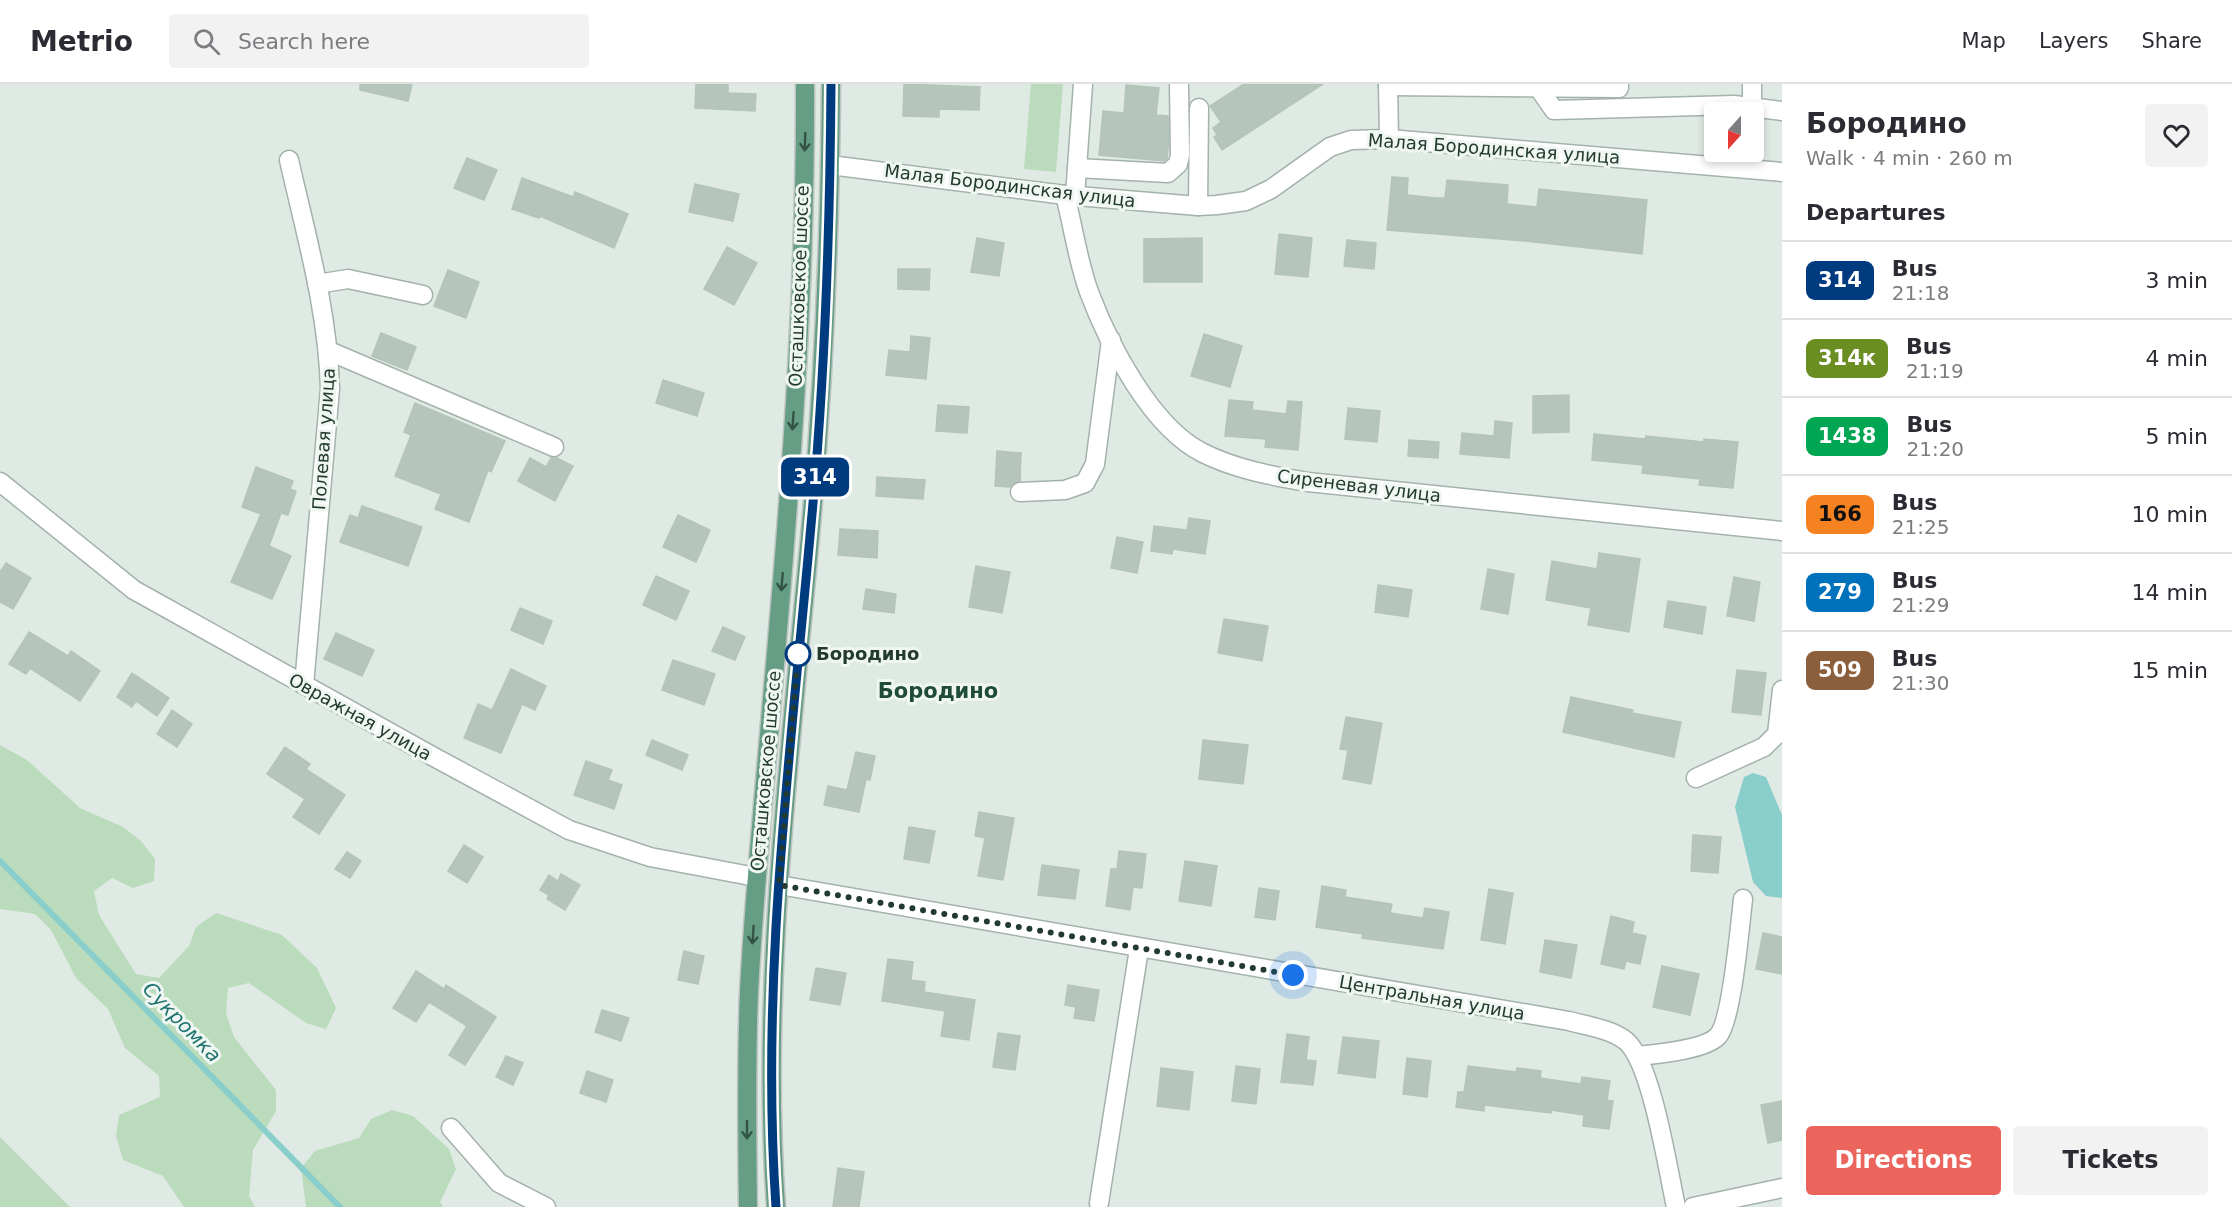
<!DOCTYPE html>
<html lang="en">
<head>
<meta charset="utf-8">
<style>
	:root { --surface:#fff; --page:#f2f2f3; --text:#2b2b33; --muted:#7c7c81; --line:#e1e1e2; --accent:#ec655d }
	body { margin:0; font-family:"DejaVu Sans",sans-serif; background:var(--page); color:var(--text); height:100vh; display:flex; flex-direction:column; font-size:22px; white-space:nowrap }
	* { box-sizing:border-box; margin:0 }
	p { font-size:20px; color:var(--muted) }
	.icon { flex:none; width:33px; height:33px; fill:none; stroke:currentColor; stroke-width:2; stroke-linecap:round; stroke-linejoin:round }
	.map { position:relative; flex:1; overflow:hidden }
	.side { display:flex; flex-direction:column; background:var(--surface); width:450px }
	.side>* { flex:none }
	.badge { padding:0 12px; border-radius:9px; font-size:21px; line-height:39px }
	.needle { width:39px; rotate:201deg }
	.controls { position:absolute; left:1704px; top:18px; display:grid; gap:12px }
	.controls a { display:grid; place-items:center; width:60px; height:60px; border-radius:6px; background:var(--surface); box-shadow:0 3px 9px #0003; font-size:30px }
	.you { position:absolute; width:30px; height:30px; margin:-15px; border:4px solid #fff; border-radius:50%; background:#1a73e8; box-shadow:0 0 0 9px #1a73e833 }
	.map>.badge { position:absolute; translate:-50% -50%; box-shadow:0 0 0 3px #fff }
	h2 { padding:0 24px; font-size:22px; line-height:54px }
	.round { display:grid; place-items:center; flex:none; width:63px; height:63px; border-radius:6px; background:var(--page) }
	.overview { display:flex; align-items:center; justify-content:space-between; height:102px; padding:0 24px }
	h1 { font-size:28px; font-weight:600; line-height:45px }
	.action { display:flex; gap:12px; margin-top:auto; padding:12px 24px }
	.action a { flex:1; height:69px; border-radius:6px; background:var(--accent); color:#fff; font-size:24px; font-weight:600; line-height:69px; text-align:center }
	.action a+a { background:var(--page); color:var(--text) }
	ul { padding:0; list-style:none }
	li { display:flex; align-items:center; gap:18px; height:78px; padding:0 24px; border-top:2px solid var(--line) }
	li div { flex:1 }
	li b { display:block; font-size:22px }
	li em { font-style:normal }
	li .badge { min-width:66px; font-weight:700; text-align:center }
	header { display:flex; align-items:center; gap:36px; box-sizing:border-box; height:84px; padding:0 30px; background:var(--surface); border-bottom:2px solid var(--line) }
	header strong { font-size:28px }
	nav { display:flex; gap:33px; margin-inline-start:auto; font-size:21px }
	.search { width:420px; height:54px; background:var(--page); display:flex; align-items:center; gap:15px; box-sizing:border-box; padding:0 21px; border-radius:6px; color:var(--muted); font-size:22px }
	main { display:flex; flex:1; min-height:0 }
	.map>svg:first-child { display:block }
	.green { fill:#badbbc }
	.water { fill:#8acecb }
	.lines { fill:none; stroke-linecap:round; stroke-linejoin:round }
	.stream { stroke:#8acecb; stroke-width:6 }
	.building { fill:#b6c5bc; stroke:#b3c4b9; stroke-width:1.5 }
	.minor-casing { stroke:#a3b2aa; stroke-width:21 }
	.major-casing { stroke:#bdc4c1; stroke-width:21 }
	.minor { stroke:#fff; stroke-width:18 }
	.major { stroke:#669e85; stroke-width:18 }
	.oneway { stroke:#335344 }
	.line-casing { stroke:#fff; stroke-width:14 }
	.line { stroke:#003b80; stroke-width:9 }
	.walk { stroke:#223a2f; stroke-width:6; stroke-dasharray:0 10.8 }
	.stop-dot { fill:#fff; stroke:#003b80; stroke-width:3 }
	.labels { text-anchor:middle; stroke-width:6; stroke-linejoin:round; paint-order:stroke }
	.street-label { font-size:18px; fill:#223a2f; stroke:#f0f7f2 }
	.stop-label { font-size:18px; font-weight:bold; fill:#223a2f; stroke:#f0f7f2; text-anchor:start }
	.water-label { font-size:20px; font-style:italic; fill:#1f7371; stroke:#f0f7f2 }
	.quarter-label { font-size:21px; font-weight:bold; fill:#1f4b38; stroke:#f0f7f2 }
</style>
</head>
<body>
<header>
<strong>Metrio</strong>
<div class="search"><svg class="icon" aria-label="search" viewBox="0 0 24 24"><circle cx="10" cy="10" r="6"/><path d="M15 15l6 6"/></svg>Search here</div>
<nav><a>Map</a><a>Layers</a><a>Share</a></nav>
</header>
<main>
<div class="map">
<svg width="1782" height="1123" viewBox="0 0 1782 1123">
	<rect width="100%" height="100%" fill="#e0eae4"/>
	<g class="green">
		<polygon points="1031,0 1063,0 1056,88 1024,85"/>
		<polygon points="0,661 27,676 80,724 123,743 141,757 155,775 154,797 133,804 112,794 94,807 99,831 136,890 159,894 189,862 196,843 216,829 282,851 317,884 336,924 326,945 306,939 249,899 228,904 226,929 234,953 276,1006 276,1027 253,1066 249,1112 255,1123 184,1123 163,1092 123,1076 116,1052 119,1031 160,1013 159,992 125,964 108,925 76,894 51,846 35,830 0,825"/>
		<polygon points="392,1026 413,1032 449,1065 456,1085 440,1118 443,1123 306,1123 301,1084 315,1067 359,1054 371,1035"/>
		<polygon points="0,1053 70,1123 0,1123"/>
	</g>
	<polygon class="water" points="1753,689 1766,693 1782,731 1782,814 1766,812 1753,798 1735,723 1744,693"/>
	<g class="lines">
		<polyline class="stream" points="0,777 340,1123"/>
	</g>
	<g class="building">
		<polygon points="360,0 412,0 408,17 360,6"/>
		<polygon points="696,0 728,0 728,9 756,10 755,27 695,24"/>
		<polygon points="904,0 980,3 979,26 939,25 939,33 903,32"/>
		<polygon points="1244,0 1323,0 1222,66 1214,53 1217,51 1213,44 1221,38 1210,22"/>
		<polygon points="1126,1 1159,4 1156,31 1168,32 1169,56 1167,75 1165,77 1099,71 1103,27 1124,29"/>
		<polygon points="467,74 497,86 484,116 454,104"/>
		<polygon points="1392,93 1408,94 1407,111 1436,114 1445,114 1447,96 1508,101 1507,120 1537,123 1539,105 1647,116 1642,170 1525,157 1387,146"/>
		<polygon points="522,94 573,113 575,108 628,130 614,164 540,132 539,134 512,125"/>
		<polygon points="695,100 739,110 733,137 689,128"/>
		<polygon points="1279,150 1312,154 1308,193 1275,190"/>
		<polygon points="977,154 1004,159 999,192 971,188"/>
		<polygon points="1202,154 1202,198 1144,198 1144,155"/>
		<polygon points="1347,156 1376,159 1374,185 1344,182"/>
		<polygon points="727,163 757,179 734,221 704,205"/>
		<polygon points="898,185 930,185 929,206 898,205"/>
		<polygon points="448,186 479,198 466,234 434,222"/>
		<polygon points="381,249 416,263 407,286 372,272"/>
		<polygon points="1204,250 1242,262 1230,303 1191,292"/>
		<polygon points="911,252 930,254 926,295 886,291 889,266 910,268"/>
		<polygon points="663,296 704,309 697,332 656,319"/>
		<polygon points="1569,311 1569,348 1533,349 1533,312"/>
		<polygon points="1229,316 1253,318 1252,326 1286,330 1288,317 1302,318 1298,366 1265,363 1266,355 1225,352"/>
		<polygon points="415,319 505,357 491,388 488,386 469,438 435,425 441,410 395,392 411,351 404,348"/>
		<polygon points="938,321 969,323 967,349 936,347"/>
		<polygon points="1348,324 1380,327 1377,358 1345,355"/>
		<polygon points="1495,337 1512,339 1509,374 1460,370 1462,349 1494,352"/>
		<polygon points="1594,350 1645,355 1646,352 1704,358 1704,355 1738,358 1733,404 1699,401 1700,395 1642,389 1643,381 1592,376"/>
		<polygon points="1409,356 1439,358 1438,374 1408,372"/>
		<polygon points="997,367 1021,369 1020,397 1014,399 1010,403 995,402"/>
		<polygon points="530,374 546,383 551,374 557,374 573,382 555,417 518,397"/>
		<polygon points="256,383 293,397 290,405 296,407 288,431 281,429 269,462 291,472 272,515 231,498 261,430 242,423"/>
		<polygon points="877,393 925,396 923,415 876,412"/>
		<polygon points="362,422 422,443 408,482 340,458 350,431 358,434"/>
		<polygon points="678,431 710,446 696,478 663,463"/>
		<polygon points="1189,434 1210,437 1205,470 1173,465 1172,470 1151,467 1154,442 1187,446"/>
		<polygon points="840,445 878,447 877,474 838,471"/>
		<polygon points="1117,453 1143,458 1137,489 1111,484"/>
		<polygon points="1599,469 1640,475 1629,548 1588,541 1591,524 1546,516 1552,477 1597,485"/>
		<polygon points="6,479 31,494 13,525 0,518 0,488"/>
		<polygon points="976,482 1010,488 1002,529 969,523"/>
		<polygon points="1488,485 1514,490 1508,530 1481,525"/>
		<polygon points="656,492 689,507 676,536 643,521"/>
		<polygon points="1734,493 1760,498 1754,537 1727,532"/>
		<polygon points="1378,501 1412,506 1408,533 1375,528"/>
		<polygon points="866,505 896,510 894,529 863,525"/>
		<polygon points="1668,517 1706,523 1702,550 1664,543"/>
		<polygon points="520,524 552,537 543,560 511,546"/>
		<polygon points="1224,535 1268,542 1262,577 1218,569"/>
		<polygon points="723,543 745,553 735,576 712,567"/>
		<polygon points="29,548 68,572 71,567 100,587 80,617 30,584 26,590 9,580"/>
		<polygon points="336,549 374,566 362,592 324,575"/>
		<polygon points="673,576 715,590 704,621 662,606"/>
		<polygon points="511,585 546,602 535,626 522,620 501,669 464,654 478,620 492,626"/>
		<polygon points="1737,586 1766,589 1761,631 1732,628"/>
		<polygon points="132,589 169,614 157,632 136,617 132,623 117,613"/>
		<polygon points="1571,613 1633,626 1632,629 1681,638 1674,673 1563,648"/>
		<polygon points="172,626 192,640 177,663 157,650"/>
		<polygon points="1346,633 1382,639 1371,700 1343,695 1348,666 1340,665"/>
		<polygon points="652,656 688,671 682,686 646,671"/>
		<polygon points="1203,656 1248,661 1243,700 1199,695"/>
		<polygon points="285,663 310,680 306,685 345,711 319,750 293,733 305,715 267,690"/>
		<polygon points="856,668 875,672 870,696 866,695 859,728 824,721 828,702 847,706"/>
		<polygon points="586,677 612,686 608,696 622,701 614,725 574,711"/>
		<polygon points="979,728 1014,734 1003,796 978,792 985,754 975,752"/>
		<polygon points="909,743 935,747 929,779 904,775"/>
		<polygon points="1693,751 1721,753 1718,789 1691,787"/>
		<polygon points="464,761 483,773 467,799 448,787"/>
		<polygon points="1119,767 1146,770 1142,804 1133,803 1130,826 1106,822 1111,785 1117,785"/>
		<polygon points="347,768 361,777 350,794 335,785"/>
		<polygon points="1185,777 1217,782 1211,822 1179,817"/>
		<polygon points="1042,781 1079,786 1075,815 1038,811"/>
		<polygon points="561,790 580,801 565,826 547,815 549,811 540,806 549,791 558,797"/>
		<polygon points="1322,802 1346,806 1345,813 1392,820 1390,829 1423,834 1425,824 1449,828 1443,865 1362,854 1363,850 1316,843"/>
		<polygon points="1259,804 1279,807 1275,836 1255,833"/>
		<polygon points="1489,805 1513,809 1505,860 1481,856"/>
		<polygon points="1611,832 1634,838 1632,849 1646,852 1640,880 1626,877 1624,885 1601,880"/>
		<polygon points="1763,849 1782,853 1782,890 1756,885"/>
		<polygon points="1545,856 1577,861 1571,894 1540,888"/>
		<polygon points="684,867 704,872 698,900 678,896"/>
		<polygon points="888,875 913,878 911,896 925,898 924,908 975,916 969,956 941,952 945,927 882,917"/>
		<polygon points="1662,882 1699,890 1690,931 1653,923"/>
		<polygon points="816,884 846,889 840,921 810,916"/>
		<polygon points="416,887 444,905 446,901 496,933 465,981 449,971 467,942 429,918 416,938 393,924"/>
		<polygon points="1068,901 1099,906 1094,937 1074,934 1076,923 1065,921"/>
		<polygon points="602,926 629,934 621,957 595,948"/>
		<polygon points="998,949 1020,952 1015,986 993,983"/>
		<polygon points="1287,950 1309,953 1306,976 1316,977 1313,1001 1281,998"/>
		<polygon points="1343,953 1379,957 1375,994 1338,989"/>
		<polygon points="506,972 523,979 513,1001 496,993"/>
		<polygon points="1407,974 1431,977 1427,1013 1403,1010"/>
		<polygon points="1236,982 1260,985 1256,1020 1232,1017"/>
		<polygon points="1468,982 1516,988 1517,984 1541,987 1540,994 1581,1000 1582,993 1610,997 1607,1016 1613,1017 1609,1045 1583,1042 1584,1031 1551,1026 1551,1029 1484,1021 1484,1027 1456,1023 1458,1008 1464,1008"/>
		<polygon points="1161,984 1193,988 1189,1026 1157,1022"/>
		<polygon points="587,987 613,996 606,1018 580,1009"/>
		<polygon points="1782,1017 1782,1056 1768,1059 1761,1021"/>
		<polygon points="838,1084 864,1088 859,1123 833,1123"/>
	</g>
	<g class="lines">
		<g class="minor-casing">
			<g id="minor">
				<polyline points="1388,0 1389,55"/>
				<polyline points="1388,2 1619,4 1619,0"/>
				<polyline points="1538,3 1554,26 1734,21 1782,27"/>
				<polyline points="1752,23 1752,0"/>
				<path d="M289,76C306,151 328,227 330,305L304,601"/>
				<polyline points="830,81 1065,111 1198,122 1217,121 1246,117 1271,105 1330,63 1351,56 1389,55 1782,88"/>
				<polyline points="1077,84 1168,89 1178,80 1180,71 1179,0"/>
				<path d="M1065,111C1073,142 1078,178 1089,208C1109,261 1151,343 1203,369C1235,385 1272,392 1308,398L1782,447"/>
				<polyline points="1075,112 1083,0"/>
				<polyline points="1198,122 1199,24"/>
				<polyline points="317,200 348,195 423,211"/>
				<polyline points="329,267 554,363"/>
				<polyline points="0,398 134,506 434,673 569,746 650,773 756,793"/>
				<polyline points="1020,408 1065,406 1085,399 1095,380 1111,256"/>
				<polyline points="1696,694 1764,663 1777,650 1782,606"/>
				<path d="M779,801L1569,937C1587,942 1611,945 1626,957C1652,979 1668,1087 1676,1123"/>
				<path d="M1637,972C1656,970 1705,966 1718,952C1732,936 1740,841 1743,815"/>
				<polyline points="451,1044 499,1099 546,1123"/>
				<polyline points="1099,1119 1139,865"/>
				<polyline points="1693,1123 1782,1104"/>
			</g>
		</g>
		<g class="major-casing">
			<g id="major">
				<path d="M748,1123C747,1052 746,980 749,908C754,810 764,713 772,615C790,411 806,205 805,0"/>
				<path d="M776,1123C760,895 791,667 811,441C824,294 830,147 831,0"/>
			</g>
		</g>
		<use href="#minor" class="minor"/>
		<use href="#major" class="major"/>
	</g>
	<defs><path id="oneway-shaft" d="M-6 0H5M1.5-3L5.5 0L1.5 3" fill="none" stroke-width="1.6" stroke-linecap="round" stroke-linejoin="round" transform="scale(1.5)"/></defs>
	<g class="oneway">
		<use href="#oneway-shaft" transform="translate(805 58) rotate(92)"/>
		<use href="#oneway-shaft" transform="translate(793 337) rotate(94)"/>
		<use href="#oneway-shaft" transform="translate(782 498) rotate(95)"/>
		<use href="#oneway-shaft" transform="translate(753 851) rotate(94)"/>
		<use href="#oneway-shaft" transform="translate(747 1046) rotate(90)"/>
	</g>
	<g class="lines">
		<g class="line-casing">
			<path id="line" d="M776,1123C760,895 791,667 811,441C825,294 830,147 831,0"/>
		</g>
		<use href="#line" class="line"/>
		<polyline class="walk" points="798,570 779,801 1293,891"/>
	</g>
	<circle class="stop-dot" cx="798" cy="570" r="12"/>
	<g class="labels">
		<g class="street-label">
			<text transform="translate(1494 65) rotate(4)" y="6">Малая Бородинская улица</text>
			<text transform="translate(1010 102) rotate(7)" y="6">Малая Бородинская улица</text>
			<text transform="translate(799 202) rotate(-88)" y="6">Осташковское шоссе</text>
			<text transform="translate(324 355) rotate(-86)" y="6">Полевая улица</text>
			<text transform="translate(1359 402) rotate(7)" y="6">Сиреневая улица</text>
			<text transform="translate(360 633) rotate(29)" y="6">Овражная улица</text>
			<text transform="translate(766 687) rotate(-85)" y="6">Осташковское шоссе</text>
			<text transform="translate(1432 914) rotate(10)" y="6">Центральная улица</text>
		</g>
		<g class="stop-label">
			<text x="816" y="576">Бородино</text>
		</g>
		<g class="water-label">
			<text transform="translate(182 938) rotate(46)" y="7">Сукромка</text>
		</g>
		<g class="quarter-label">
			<text x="938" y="614">Бородино</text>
		</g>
	</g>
</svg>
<div class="controls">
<a><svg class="needle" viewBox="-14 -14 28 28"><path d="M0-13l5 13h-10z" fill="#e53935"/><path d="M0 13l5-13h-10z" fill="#7c7c81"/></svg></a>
</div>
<div class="you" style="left:1293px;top:891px"></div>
<b class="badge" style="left:815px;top:393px;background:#003b80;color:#fff">314</b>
</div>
<section class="side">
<div class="overview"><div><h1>Бородино</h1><p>Walk · 4 min · 260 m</p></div><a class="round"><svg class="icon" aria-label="heart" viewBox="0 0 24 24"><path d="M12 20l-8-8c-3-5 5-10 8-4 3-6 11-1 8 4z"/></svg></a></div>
<h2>Departures</h2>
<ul>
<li><span class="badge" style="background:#003b80;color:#fff">314</span><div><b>Bus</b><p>21:18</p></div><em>3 min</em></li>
<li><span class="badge" style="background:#6b8e23;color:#fff">314к</span><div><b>Bus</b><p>21:19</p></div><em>4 min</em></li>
<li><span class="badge" style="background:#00a651;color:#fff">1438</span><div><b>Bus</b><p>21:20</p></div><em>5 min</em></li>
<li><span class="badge" style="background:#f58220;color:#111">166</span><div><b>Bus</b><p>21:25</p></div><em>10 min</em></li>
<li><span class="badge" style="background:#0072bc;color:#fff">279</span><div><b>Bus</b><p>21:29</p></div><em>14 min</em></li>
<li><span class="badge" style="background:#8b5e3c;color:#fff">509</span><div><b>Bus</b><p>21:30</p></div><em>15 min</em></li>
</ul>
<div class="action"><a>Directions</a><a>Tickets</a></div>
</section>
</main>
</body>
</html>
